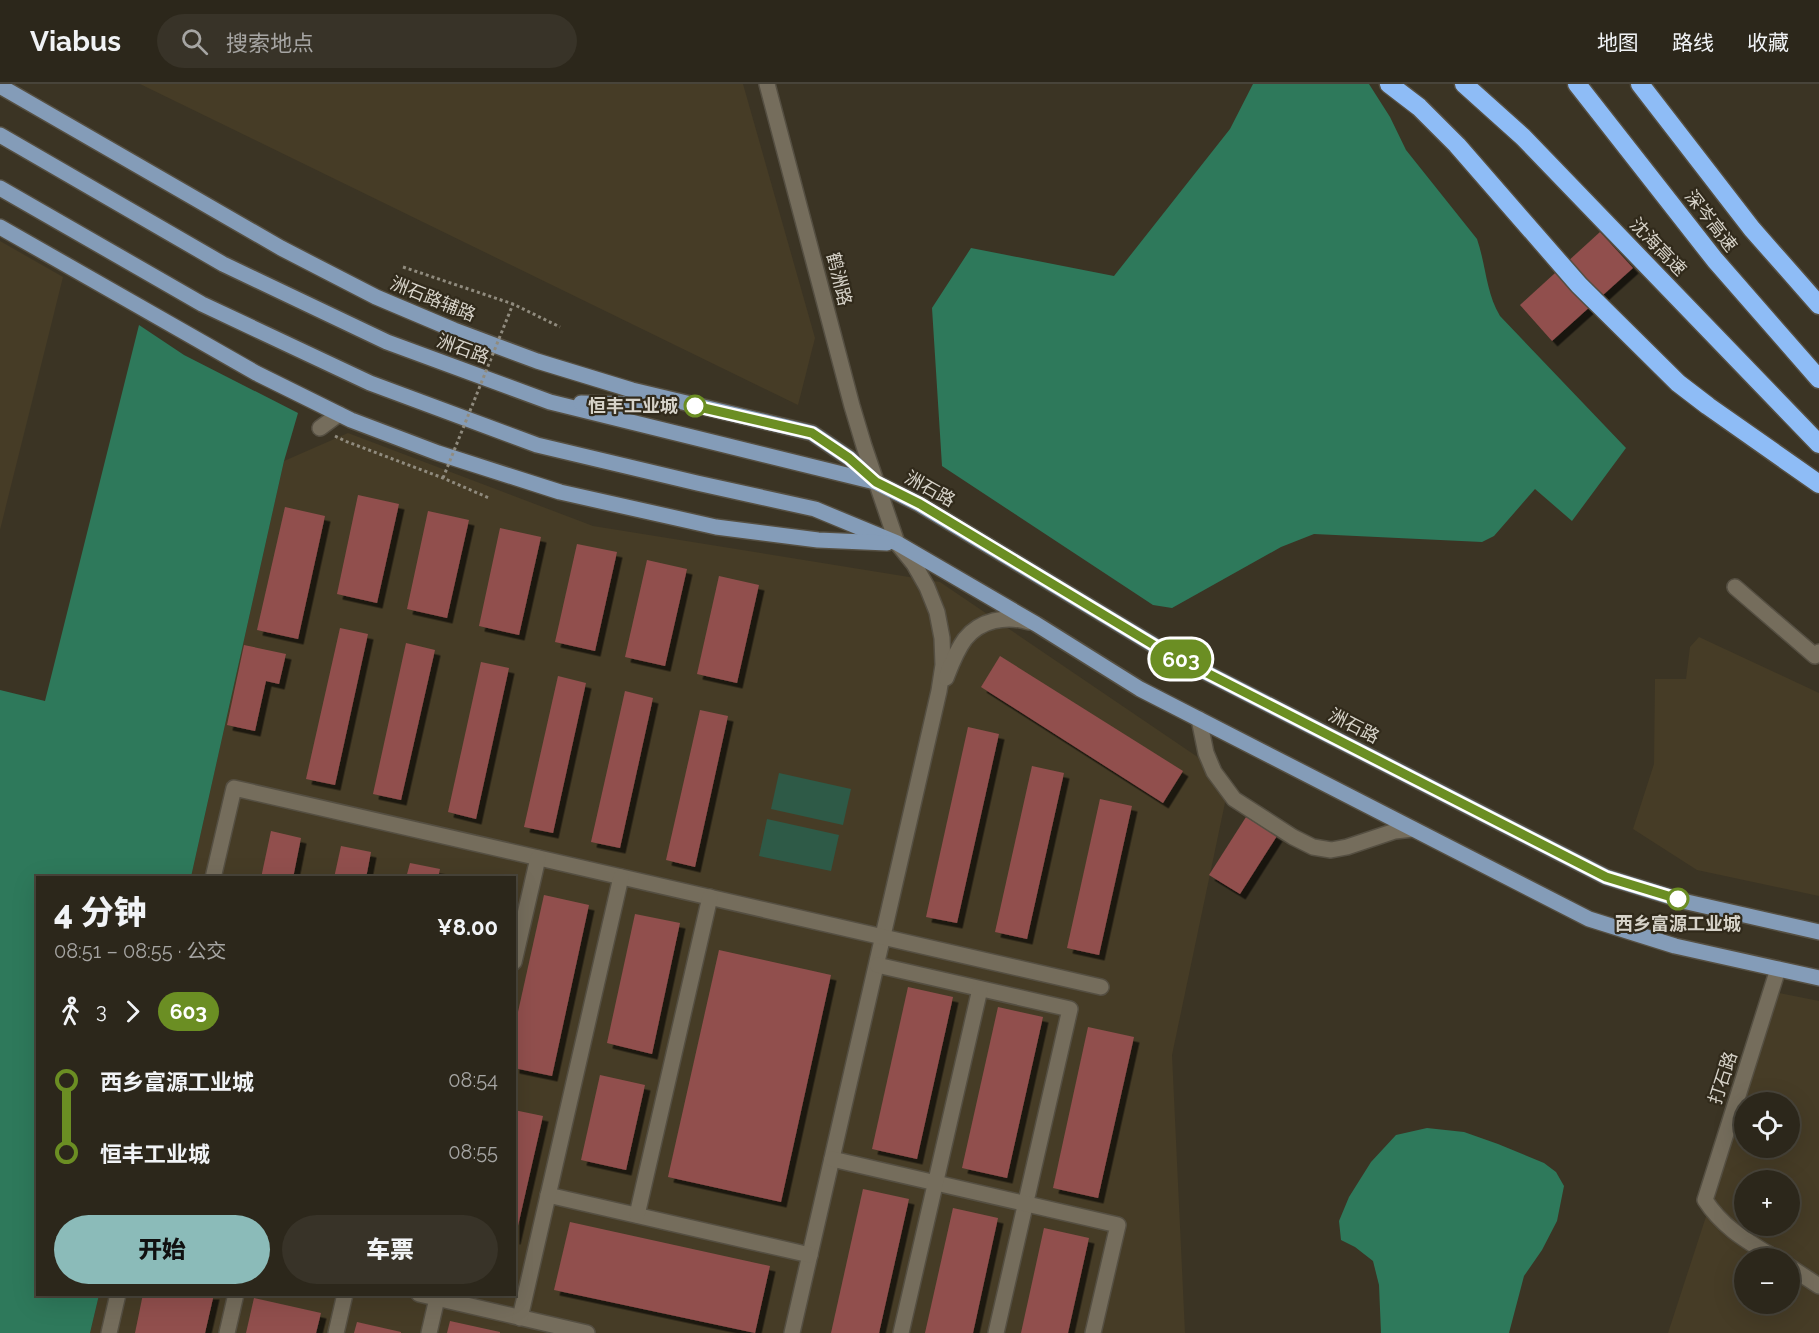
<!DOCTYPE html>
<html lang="zh">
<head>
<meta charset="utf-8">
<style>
	:root { --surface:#2c271b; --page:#383328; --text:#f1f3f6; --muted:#a6a5a3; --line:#48443a; --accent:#8bbbb9 }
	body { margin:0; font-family:Raleway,"Noto Sans SC",sans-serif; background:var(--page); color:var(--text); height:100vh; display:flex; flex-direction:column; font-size:22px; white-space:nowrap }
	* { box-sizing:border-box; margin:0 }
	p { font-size:20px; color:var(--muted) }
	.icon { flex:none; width:33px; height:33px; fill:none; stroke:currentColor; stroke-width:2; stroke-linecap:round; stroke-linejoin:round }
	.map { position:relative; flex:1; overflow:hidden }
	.panel { position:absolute; left:36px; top:792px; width:480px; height:420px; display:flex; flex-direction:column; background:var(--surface); border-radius:0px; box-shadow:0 6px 24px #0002,0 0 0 2px var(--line) }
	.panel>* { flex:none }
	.badge { padding:0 12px; border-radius:20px; font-size:21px; line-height:39px }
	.fabs { position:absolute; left:1734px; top:1008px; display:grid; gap:12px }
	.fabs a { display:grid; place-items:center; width:66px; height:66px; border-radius:50%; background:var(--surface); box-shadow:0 6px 24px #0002,0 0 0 2px var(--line); font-size:30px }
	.map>.badge { position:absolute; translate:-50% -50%; box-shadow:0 0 0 3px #fff }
	.legs { display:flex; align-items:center; gap:9px; height:66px; padding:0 18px; font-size:20px }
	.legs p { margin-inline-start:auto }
	.overview { display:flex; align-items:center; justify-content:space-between; height:102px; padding:0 18px }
	h1 { font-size:33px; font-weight:800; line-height:45px }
	.button { display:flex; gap:12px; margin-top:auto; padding:12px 18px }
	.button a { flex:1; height:69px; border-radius:36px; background:var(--accent); color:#111; font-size:24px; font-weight:800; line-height:69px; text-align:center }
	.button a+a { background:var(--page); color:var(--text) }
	ul { padding:0 18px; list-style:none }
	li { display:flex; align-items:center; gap:21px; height:72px; font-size:22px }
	li i { display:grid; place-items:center; width:9px; height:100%; margin:0 8px; background:currentColor }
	li i::after { content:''; width:15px; height:15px; margin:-8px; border:4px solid; border-radius:50%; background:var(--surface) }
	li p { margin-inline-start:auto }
	li:first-child i { background:linear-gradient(#0000 50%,currentColor 0) }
	li:last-child i { background:linear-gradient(currentColor 50%,#0000 0) }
	header { display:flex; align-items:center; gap:36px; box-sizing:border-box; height:84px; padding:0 30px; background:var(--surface); border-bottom:2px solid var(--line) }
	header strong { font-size:28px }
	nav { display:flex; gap:33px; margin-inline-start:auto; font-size:21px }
	.search { width:420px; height:54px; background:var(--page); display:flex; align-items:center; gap:15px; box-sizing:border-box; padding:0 21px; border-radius:33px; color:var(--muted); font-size:22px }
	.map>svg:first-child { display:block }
	.built { fill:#463c26; fill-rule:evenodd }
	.green { fill:#2e5a47 }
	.forest { fill:#2e795b }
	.building { fill:#914f4e; filter:url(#shadow) }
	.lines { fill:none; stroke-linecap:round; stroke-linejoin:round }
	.minor-casing { stroke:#554f42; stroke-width:18 }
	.major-casing { stroke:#554f42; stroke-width:18 }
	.highway-casing { stroke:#554f42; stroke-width:21 }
	.path { stroke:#908b7e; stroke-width:3; stroke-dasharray:3 3; stroke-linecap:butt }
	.minor { stroke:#756d5c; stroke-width:15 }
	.major { stroke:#849cb8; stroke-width:15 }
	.highway { stroke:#8ebcf6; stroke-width:18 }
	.path-bridge { stroke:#908b7e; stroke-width:3; stroke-dasharray:3 3; stroke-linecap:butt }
	.line-1-casing { stroke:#fff; stroke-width:14 }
	.line-1 { stroke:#6b8e23; stroke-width:9 }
	.stop-1-dot { fill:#fff; stroke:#6b8e23; stroke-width:3 }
	.labels { text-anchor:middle; stroke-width:4.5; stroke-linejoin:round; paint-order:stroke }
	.street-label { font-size:18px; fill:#d7d3c9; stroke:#312a1b }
	.stop-label { font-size:18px; font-weight:bold; fill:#d7d3c9; stroke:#312a1b; text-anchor:end }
</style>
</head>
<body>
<header>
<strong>Viabus</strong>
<div class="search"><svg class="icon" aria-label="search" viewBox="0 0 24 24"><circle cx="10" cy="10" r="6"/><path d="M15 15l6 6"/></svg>搜索地点</div>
<nav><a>地图</a><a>路线</a><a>收藏</a></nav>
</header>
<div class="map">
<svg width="1819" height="1249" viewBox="0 0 1819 1249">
	<defs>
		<filter id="shadow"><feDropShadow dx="5.5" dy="5.5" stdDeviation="0" flood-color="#0009"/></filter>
	</defs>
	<rect width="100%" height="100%" fill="#3b3424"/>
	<g class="built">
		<polygon points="140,0 743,0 815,254 798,321"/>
		<polygon points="0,157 63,193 0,446"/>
		<polygon points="348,349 593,442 940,498 1230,695 1172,971 1185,1249 90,1249 99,1211 514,1210 514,794 191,793 284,377"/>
		<polygon points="1699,553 1819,609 1819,812 1697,786 1633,745 1654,680 1655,595 1686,595 1690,563"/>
		<path d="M1779,909L1819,917V1249H1668ZM1744,1018H1790V1064H1744ZM1744,1096H1790V1142H1744ZM1744,1174H1790V1220H1744Z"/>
	</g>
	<g class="green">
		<polygon points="779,689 851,705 843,741 771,725"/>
		<polygon points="767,735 839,751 831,787 759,772"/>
	</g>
	<g class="forest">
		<path d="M1253,0H1369L1390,33L1406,66L1477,155C1486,181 1486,209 1500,232L1626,364L1572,437L1535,405L1494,452L1482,458L1314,450L1281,463L1172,524L1153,521L942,382L932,224L971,164L1114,192L1230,45Z"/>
		<polygon points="139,241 184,271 298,329 284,377 191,793 38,794 38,1210 99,1211 90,1249 0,1249 0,606 45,617"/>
		<polygon points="1427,1044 1464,1048 1498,1060 1544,1079 1556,1088 1564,1102 1557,1137 1542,1166 1524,1192 1509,1249 1381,1249 1379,1201 1373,1177 1355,1163 1341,1156 1339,1137 1349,1113 1371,1078 1396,1051"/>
	</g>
	<g class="building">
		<polygon points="1600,148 1633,184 1552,257 1520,221"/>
		<polygon points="358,411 399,420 377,519 337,510"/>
		<polygon points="285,423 325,432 298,555 257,546"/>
		<polygon points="428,427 469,436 447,534 407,525"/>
		<polygon points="500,444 541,453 519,551 479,542"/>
		<polygon points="577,460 617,468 595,567 555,558"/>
		<polygon points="647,476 687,485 665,582 625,573"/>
		<polygon points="719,492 759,501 737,599 697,590"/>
		<polygon points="340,544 368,550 335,701 306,695"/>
		<polygon points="406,559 435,566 401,716 373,710"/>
		<polygon points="244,561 286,570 279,600 266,597 255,647 227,641"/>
		<polygon points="1000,572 1183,687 1163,719 981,603"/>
		<polygon points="481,578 509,584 476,735 448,728"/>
		<polygon points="558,592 586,599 553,749 524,743"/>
		<polygon points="625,607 653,614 620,764 591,758"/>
		<polygon points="700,626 728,632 695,783 666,776"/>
		<polygon points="968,643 999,650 957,839 926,833"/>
		<polygon points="1032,682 1064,689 1027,855 995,848"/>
		<polygon points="1100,715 1132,722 1099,871 1067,864"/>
		<polygon points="1246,733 1277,752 1240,810 1209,791"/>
		<polygon points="271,747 301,754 293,794 261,794"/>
		<polygon points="341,762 371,768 366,794 334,794"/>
		<polygon points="410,779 440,785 438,794 406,794"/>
		<polygon points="544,811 589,821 552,992 514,984 514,946"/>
		<polygon points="635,830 680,839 652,970 607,959"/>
		<polygon points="719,866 831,891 781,1118 668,1093"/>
		<polygon points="908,903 953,913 917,1075 872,1065"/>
		<polygon points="998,923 1043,933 1007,1094 962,1084"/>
		<polygon points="1088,943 1134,953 1098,1114 1053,1104"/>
		<polygon points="600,991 645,1001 626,1086 581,1076"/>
		<polygon points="514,1026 543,1032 515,1155 514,1155"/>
		<polygon points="863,1105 909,1115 879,1249 831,1249"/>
		<polygon points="953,1124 998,1134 973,1249 925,1249"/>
		<polygon points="570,1138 770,1182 755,1249 554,1206"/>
		<polygon points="1044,1144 1089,1154 1068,1249 1021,1249"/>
		<polygon points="143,1210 214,1210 205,1249 135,1249"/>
		<polygon points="254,1214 321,1229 316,1249 246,1249"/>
		<polygon points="450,1237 500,1248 500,1249 447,1249"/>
		<polygon points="357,1238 401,1248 401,1249 354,1249"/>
	</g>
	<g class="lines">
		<g class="minor-casing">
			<g id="minor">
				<polyline points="767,0 852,322 864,362 897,459 914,480 927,503 937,528 942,554 943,581 939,607 792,1249"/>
				<polyline points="320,344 339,330"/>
				<polyline points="1735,503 1815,572 1819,568"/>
				<path d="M946,594C951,581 956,567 965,555C980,536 1006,531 1029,538"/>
				<polyline points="1199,635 1206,669 1214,688 1234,715 1293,753 1313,763 1331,766 1347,763 1395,747 1413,745"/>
				<polyline points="213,794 234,704 1101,903"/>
				<polyline points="514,878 538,774"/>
				<polyline points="877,881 1070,925 996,1249"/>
				<polyline points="832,1075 1118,1141 1093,1249"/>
				<polyline points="548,1111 810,1171"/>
				<polyline points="637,1131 710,813"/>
				<path d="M1775,1174C1747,1157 1723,1144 1705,1116L1778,885"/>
				<polyline points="1790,1183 1819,1202"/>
				<polyline points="419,1210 587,1249"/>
				<polyline points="520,1234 621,793"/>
				<polyline points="109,1249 118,1210"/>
				<polyline points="227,1249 236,1210"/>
				<polyline points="336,1249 345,1210"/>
				<polyline points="429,1249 438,1210"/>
				<polyline points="901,1249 980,905"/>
			</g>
		</g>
		<g class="major-casing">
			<g id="major">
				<polyline points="0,2 281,164 376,213 454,246 537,277 632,306 812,349 849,374 873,396"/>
				<polyline points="0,51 223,180 387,258 550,318 875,398 919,420 1162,566 1606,793 1687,818 1819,848"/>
				<polyline points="0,104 202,220 370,299 537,361 697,399 815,425 897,459 1036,540 1140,605 1589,835 1675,862 1819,894"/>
				<polyline points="0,143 256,289 351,336 438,369 560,408 716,443 818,456 887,459"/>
				<polyline points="581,319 665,321"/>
			</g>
		</g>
		<g class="highway-casing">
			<g id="highway">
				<polyline points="1389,0 1419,23 1457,61 1579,201 1678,299 1708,322 1819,400"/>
				<polyline points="1464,0 1523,53 1819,360"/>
				<polyline points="1577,0 1715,176 1819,295"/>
				<polyline points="1640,0 1752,145 1819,221"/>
			</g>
		</g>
		<g class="path">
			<polyline points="403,183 513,220 560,243"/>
			<polyline points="335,352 345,357 443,394 489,414"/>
		</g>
		<use href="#minor" class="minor"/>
		<use href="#major" class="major"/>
		<use href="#highway" class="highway"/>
		<polyline class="path-bridge" points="443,394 513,220"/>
	</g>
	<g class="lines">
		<g class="line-1-casing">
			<polyline id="line-1" points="695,322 812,349 849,374 876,398 920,420 1162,566 1606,793 1678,815"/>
		</g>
		<use href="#line-1" class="line-1"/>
	</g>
	<g class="stop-1-dot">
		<circle cx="695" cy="322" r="10"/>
		<circle cx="1678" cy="815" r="10"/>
	</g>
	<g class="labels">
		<g class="street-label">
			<text transform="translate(1711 137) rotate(52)" y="6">深岑高速</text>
			<text transform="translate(1658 163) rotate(46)" y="6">沈海高速</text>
			<text transform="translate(839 195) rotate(76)" y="6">鹤洲路</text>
			<text transform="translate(433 215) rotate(22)" y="6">洲石路辅路</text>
			<text transform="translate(463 265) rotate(20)" y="6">洲石路</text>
			<text transform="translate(930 405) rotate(29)" y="6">洲石路</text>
			<text transform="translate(1354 642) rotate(27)" y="6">洲石路</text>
			<text transform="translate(1723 994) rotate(-72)" y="6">打石路</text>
		</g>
		<g class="stop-label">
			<text x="678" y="328">恒丰工业城</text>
			<text x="1678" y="846" text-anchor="middle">西乡富源工业城</text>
		</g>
	</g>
</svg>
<div class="fabs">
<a><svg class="icon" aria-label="locate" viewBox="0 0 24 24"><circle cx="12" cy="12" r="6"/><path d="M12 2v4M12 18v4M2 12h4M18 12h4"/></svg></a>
<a>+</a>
<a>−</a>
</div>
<b class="badge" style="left:1181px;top:575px;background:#6b8e23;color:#fff">603</b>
<section class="panel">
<div class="overview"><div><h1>4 分钟</h1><p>08:51 – 08:55 · 公交</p></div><b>¥8.00</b></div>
<div class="legs"><svg class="icon" aria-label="walk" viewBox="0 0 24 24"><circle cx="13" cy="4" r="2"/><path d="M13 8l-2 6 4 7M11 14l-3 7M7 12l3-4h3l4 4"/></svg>3<svg class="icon" aria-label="forward" viewBox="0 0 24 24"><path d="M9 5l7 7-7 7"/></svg><b class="badge" style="background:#6b8e23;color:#fff">603</b></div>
<ul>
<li><i style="color:#6b8e23"></i><b>西乡富源工业城</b><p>08:54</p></li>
<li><i style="color:#6b8e23"></i><b>恒丰工业城</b><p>08:55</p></li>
</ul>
<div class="button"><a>开始</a><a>车票</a></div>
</section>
</div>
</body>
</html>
